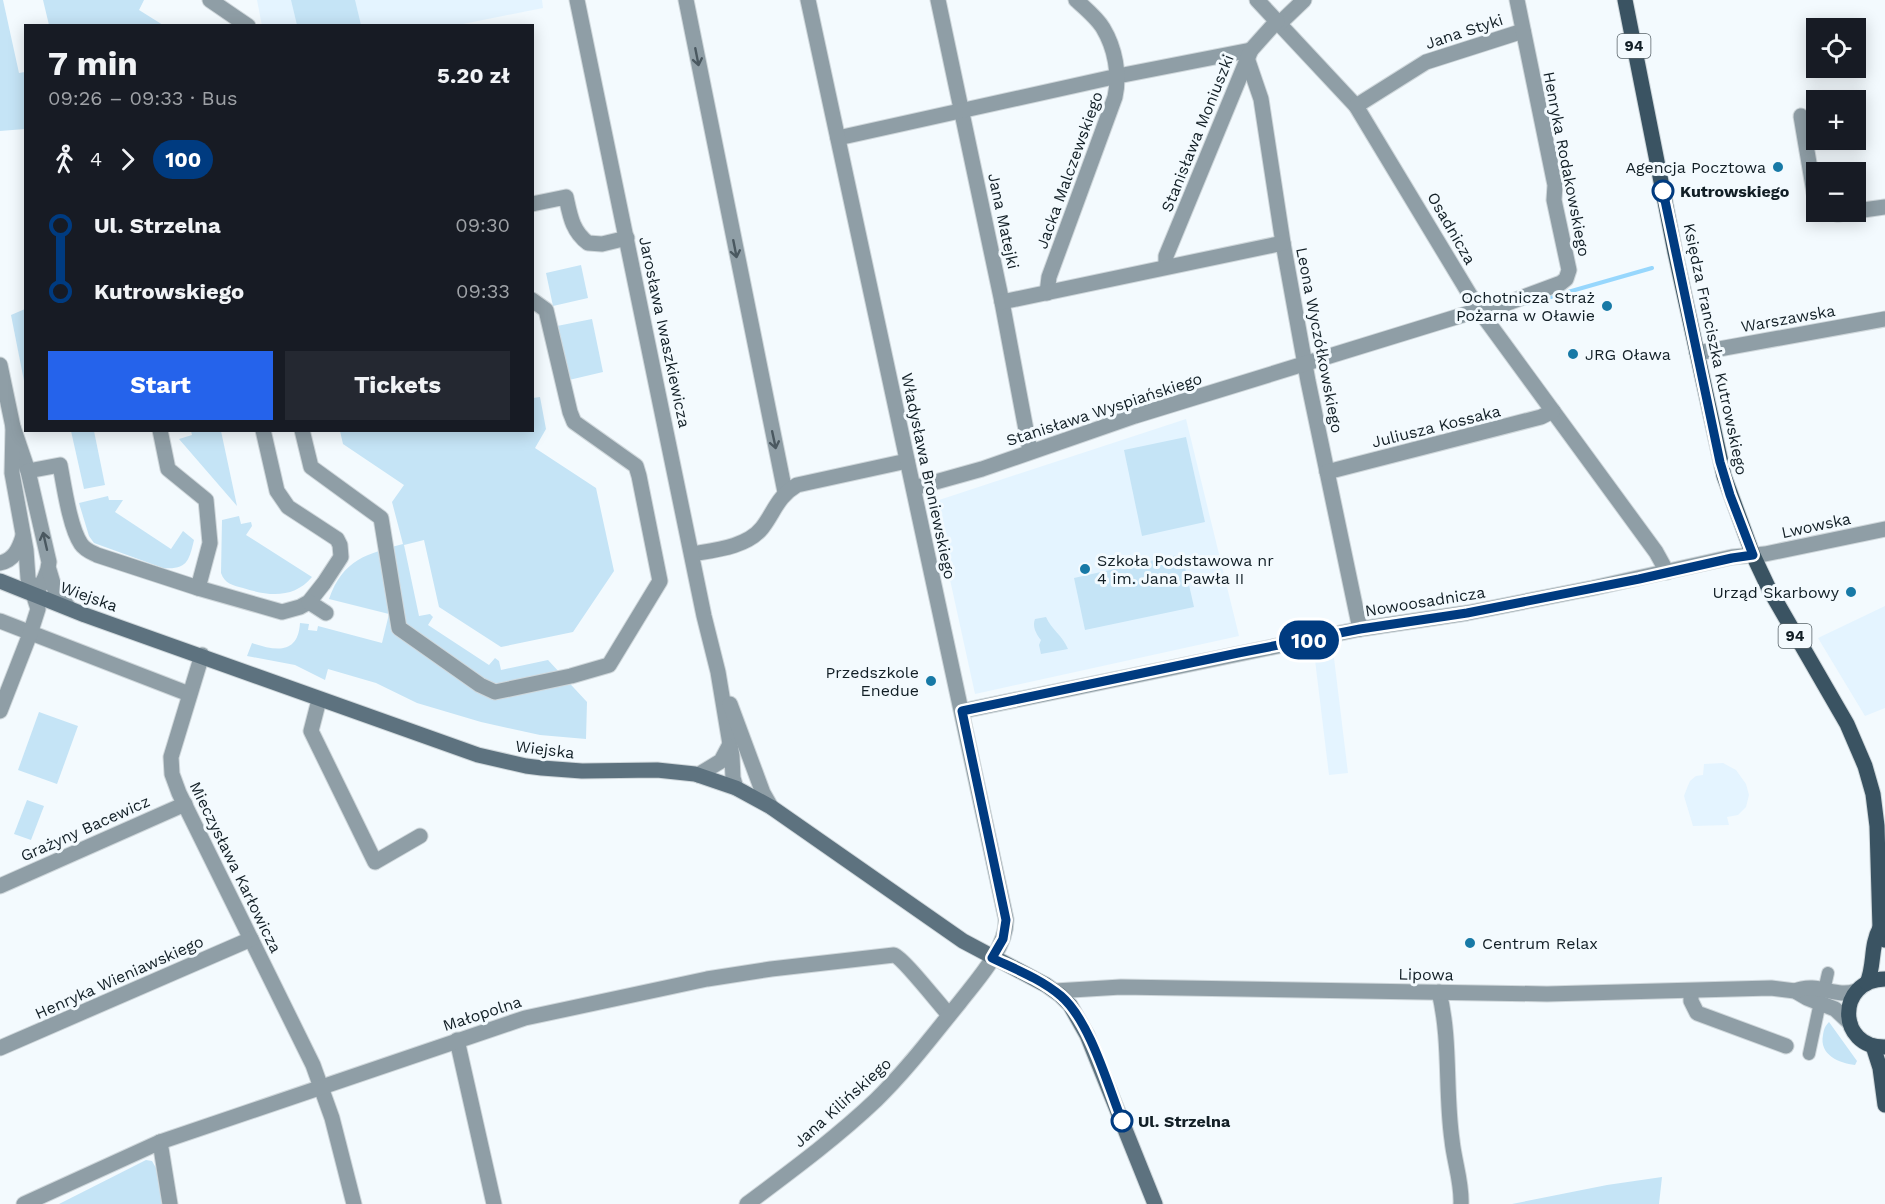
<!DOCTYPE html>
<html lang="en">
<head>
<meta charset="utf-8">
<style>
	:root { --surface:#171b24; --page:#242831; --text:#f1f3f6; --muted:#9ea1a6; --accent:#2563eb }
	body { margin:0; font-family:"Work Sans",sans-serif; background:var(--page); color:var(--text); height:100vh; display:flex; flex-direction:column; font-size:22px; white-space:nowrap }
	* { box-sizing:border-box; margin:0 }
	p { font-size:20px; color:var(--muted) }
	.icon { flex:none; width:33px; height:33px; fill:none; stroke:currentColor; stroke-width:2; stroke-linecap:round; stroke-linejoin:round }
	.map { position:relative; flex:1; overflow:hidden }
	.sheet { position:absolute; left:24px; top:24px; width:510px; height:408px; display:flex; flex-direction:column; background:var(--surface); border-radius:0px; box-shadow:0 3px 15px #0003 }
	.sheet>* { flex:none }
	.badge { padding:0 12px; border-radius:20px; font-size:21px; line-height:39px }
	.fabs { position:absolute; left:1806px; top:18px; display:grid; gap:12px }
	.fabs a { display:grid; place-items:center; width:60px; height:60px; border-radius:0px; background:var(--surface); box-shadow:0 3px 15px #0003; font-size:30px }
	.map>.badge { position:absolute; translate:-50% -50%; box-shadow:0 0 0 3px #fff }
	.legs { display:flex; align-items:center; gap:9px; height:66px; padding:0 24px; font-size:20px }
	.legs p { margin-inline-start:auto }
	.head { display:flex; align-items:center; justify-content:space-between; height:102px; padding:0 24px }
	h1 { font-size:33px; font-weight:700; line-height:45px }
	.primary-button { display:flex; gap:12px; margin-top:auto; padding:12px 24px }
	.primary-button a { flex:1; height:69px; border-radius:0px; background:var(--accent); color:#fff; font-size:24px; font-weight:700; line-height:69px; text-align:center }
	.primary-button a+a { background:var(--page); color:var(--text) }
	ul { padding:0 24px; list-style:none }
	li { display:flex; align-items:center; gap:21px; height:66px; font-size:22px }
	li i { display:grid; place-items:center; width:9px; height:100%; margin:0 8px; background:currentColor }
	li i::after { content:''; width:15px; height:15px; margin:-8px; border:4px solid; border-radius:50%; background:var(--surface) }
	li p { margin-inline-start:auto }
	li:first-child i { background:linear-gradient(#0000 50%,currentColor 0) }
	li:last-child i { background:linear-gradient(currentColor 50%,#0000 0) }
	.map>svg:first-child { display:block }
	.built { fill:#e4f4ff }
	.green { fill:#c5e4f6 }
	.lines { fill:none; stroke-linecap:round; stroke-linejoin:round }
	.stream { stroke:#97d7fd; stroke-width:4 }
	.pedestrian-casing { stroke:#cfd7db; stroke-width:14 }
	.minor-casing { stroke:#cfd7db; stroke-width:17 }
	.tertiary-casing { stroke:#cfd7db; stroke-width:17 }
	.secondary-casing { stroke:#cfd7db; stroke-width:17 }
	.primary-casing { stroke:#cfd7db; stroke-width:17 }
	.pedestrian { stroke:#8f9ea6; stroke-width:12 }
	.minor { stroke:#8f9ea6; stroke-width:15 }
	.tertiary { stroke:#8f9ea6; stroke-width:15 }
	.secondary { stroke:#5d727f; stroke-width:15 }
	.primary { stroke:#3a5362; stroke-width:15 }
	.oneway { stroke:#4a5860 }
	.line-1-casing { stroke:#fff; stroke-width:14 }
	.line-1 { stroke:#003b80; stroke-width:9 }
	.poi-dot { fill:#1779a6; stroke:#f3fafe; stroke-width:2 }
	.stop-1-dot { fill:#fff; stroke:#003b80; stroke-width:3 }
	.labels { text-anchor:middle; stroke-width:6; stroke-linejoin:round; paint-order:stroke }
	.shield { fill:#f3fafe; stroke:#566167; stroke-width:1.5 }
	.shield-label { font-size:15px; font-weight:bold; fill:#121f26 }
	.street-label { font-size:16px; fill:#121f26; stroke:#f3fafe }
	.poi-label { font-size:16px; fill:#121f26; stroke:#f3fafe; text-anchor:end }
	.stop-label { font-size:16px; font-weight:bold; fill:#121f26; stroke:#f3fafe; text-anchor:start }
</style>
</head>
<body>
<div class="map">
<svg width="1885" height="1204" viewBox="0 0 1885 1204">
	<rect width="100%" height="100%" fill="#f3fafe"/>
	<g class="built">
		<polygon points="257,0 542,0 543,8 458,25 262,26"/>
		<polygon points="1186,419 1239,636 975,694 933,502"/>
		<polygon points="1885,606 1885,708 1865,716 1818,638"/>
		<polygon points="1334,658 1348,773 1329,775 1315,660"/>
		<polygon points="1723,763 1736,770 1746,784 1749,795 1746,807 1738,815 1727,817 1729,825 1693,826 1684,796 1687,788 1690,781 1696,776 1703,775 1704,764"/>
	</g>
	<g class="green">
		<polygon points="0,0 3,0 19,73 25,72 25,129 0,131"/>
		<polygon points="43,0 144,0 139,10 163,25 49,25"/>
		<polygon points="291,0 355,0 361,25 297,25"/>
		<polygon points="581,265 588,298 553,306 546,273"/>
		<polygon points="25,309 25,386 11,315"/>
		<polygon points="592,319 603,372 569,380 557,326"/>
		<path d="M540,397L546,429L535,448L596,488L614,571L573,632L501,647L439,607L424,540L404,545L419,616L430,614L433,617L428,625L489,665L495,658L499,661L501,670L548,660L587,702L586,739L540,735L481,722L417,703L376,683L328,669L325,680L295,665L247,656L252,643C274,650 298,656 300,623L309,624L308,630L317,631L318,626L382,643L389,614L329,599C343,559 367,554 403,544L392,502L404,485L343,444L340,431L532,430L533,398Z"/>
		<polygon points="71,431 94,431 105,485 84,489"/>
		<polygon points="191,431 221,431 237,506 179,439 192,435"/>
		<polygon points="1186,437 1205,522 1142,536 1124,450"/>
		<path d="M108,496L109,500H123L115,512L171,549L183,531L194,540C189,561 187,570 163,568L94,543L89,536L79,503Z"/>
		<path d="M239,516L241,524L251,522L252,526L246,535L312,577C294,599 268,596 243,588C232,585 225,584 221,573L222,520Z"/>
		<polygon points="1182,554 1194,607 1085,630 1074,578"/>
		<path d="M1046,617C1051,629 1063,636 1068,649L1041,654L1039,645L1041,640C1036,634 1032,626 1035,619Z"/>
		<polygon points="39,712 78,726 57,784 18,770"/>
		<polygon points="27,800 44,806 31,840 14,834"/>
		<path d="M1829,1022L1857,1061L1855,1065C1839,1063 1819,1055 1823,1035C1824,1029 1825,1026 1829,1022Z"/>
		<polygon points="146,1160 152,1161 156,1168 162,1204 59,1204"/>
		<polygon points="1662,1177 1659,1204 1512,1204 1607,1185"/>
	</g>
	<g class="lines">
		<polyline class="stream" points="1526,304 1652,268"/>
		<g class="pedestrian-casing">
			<g id="pedestrian">
				<polyline points="1825,986 1828,973"/>
				<polyline points="1809,1054 1819,1007"/>
			</g>
		</g>
		<g class="minor-casing">
			<g id="minor">
				<polyline points="210,0 248,26"/>
				<polyline points="686,0 785,492"/>
				<polyline points="938,0 1002,302 1030,451"/>
				<polyline points="1257,0 1356,106 1479,310 1656,552 1667,572"/>
				<polyline points="1280,23 1304,0"/>
				<polyline points="1247,58 1261,99 1283,243 1308,381 1360,629"/>
				<polyline points="1356,106 1426,62 1523,31"/>
				<polyline points="1801,116 1816,204"/>
				<polyline points="838,138 1118,76 1251,50"/>
				<path d="M532,204L566,197C570,215 572,231 588,243L602,244L627,238"/>
				<polyline points="1856,211 1885,207"/>
				<polyline points="1824,212 1838,214 1854,212"/>
				<polyline points="1166,266 1166,256 1251,50 1277,21"/>
				<path d="M1047,293L1049,277L1115,97C1120,74 1115,48 1103,28C1097,18 1085,8 1076,0"/>
				<polyline points="1002,302 1283,243"/>
				<polyline points="1481,313 1561,283 1566,279 1569,270 1554,200 1555,185 1517,0"/>
				<polyline points="1697,353 1885,319"/>
				<path d="M0,365L13,427L28,471L49,562C48,575 42,585 34,595"/>
				<polyline points="160,430 168,469 206,500 210,543 198,588"/>
				<polyline points="302,430 311,467 381,518 399,628 480,685 495,692 571,676 609,665 660,581 639,476 636,466 574,422 570,412 546,310 532,300"/>
				<path d="M28,471L60,465C64,486 70,528 81,544C85,550 91,552 97,555L198,588L282,612L300,607L309,602L324,583L341,557L340,545L337,539L288,507L277,491L263,430"/>
				<polyline points="1327,472 1541,417 1553,411"/>
				<polyline points="914,488 982,469 1135,416 1479,310"/>
				<path d="M692,554C715,550 747,547 762,528C775,511 777,497 797,485L907,461"/>
				<path d="M0,563C14,560 19,549 23,536"/>
				<polyline points="49,570 55,590 69,608"/>
				<polyline points="309,602 326,613"/>
				<polyline points="0,621 189,694"/>
				<polyline points="202,655 171,757 172,774 179,793 313,1065 332,1118 354,1204"/>
				<polyline points="319,700 311,731 375,862 420,836"/>
				<polyline points="0,711 30,634 38,609 28,578 26,550 12,473 13,427"/>
				<polyline points="962,711 1360,629 1467,613 1593,588 1732,557 1765,554 1885,529"/>
				<polyline points="0,886 185,804"/>
				<polyline points="1691,991 1691,1001 1697,1013 1786,1046"/>
				<path d="M1439,992C1451,1040 1445,1091 1452,1140C1454,1161 1462,1182 1461,1204"/>
				<polyline points="457,1040 494,1204"/>
				<polyline points="0,1048 251,939"/>
				<polyline points="160,1142 170,1204"/>
				<path d="M24,1204L160,1142L525,1018L707,979L771,969L894,955C903,958 939,1004 949,1015"/>
			</g>
		</g>
		<g class="tertiary-casing">
			<g id="tertiary">
				<polyline points="577,0 704,616 718,672 732,756 733,778 736,788"/>
				<polyline points="730,704 763,793 771,807"/>
				<polyline points="698,775 721,761 729,746"/>
				<polyline points="1055,991 1121,987 1547,994 1771,988 1795,991 1807,998 1835,1009 1850,1023"/>
				<path d="M1795,991C1818,981 1835,999 1856,991"/>
				<path d="M747,1204C791,1171 836,1138 876,1100C907,1070 933,1035 960,1002C977,980 1007,948 1006,919L808,0"/>
			</g>
		</g>
		<g class="secondary-casing">
			<polyline id="secondary" points="0,581 85,615 478,755 526,766 542,768 582,771 657,770 695,774 736,788 771,807 963,941 1046,985 1060,995 1070,1005 1087,1035 1155,1204"/>
		</g>
		<g class="primary-casing">
			<g id="primary">
				<polyline points="1625,0 1675,252 1724,476 1753,555 1769,589 1847,724 1865,766 1873,794 1877,826 1880,928 1885,940"/>
				<path d="M1885,979C1836,980 1837,1048 1885,1047"/>
				<path d="M1867,983C1875,965 1870,946 1880,928"/>
				<polyline points="1873,1046 1880,1068 1885,1105"/>
			</g>
		</g>
		<use href="#pedestrian" class="pedestrian"/>
		<use href="#minor" class="minor"/>
		<use href="#tertiary" class="tertiary"/>
		<use href="#secondary" class="secondary"/>
		<use href="#primary" class="primary"/>
	</g>
	<defs><path id="oneway-shaft" d="M-6 0H5M1.5-3L5.5 0L1.5 3" fill="none" stroke-width="1.6" stroke-linecap="round" stroke-linejoin="round" transform="scale(1.5)"/></defs>
	<g class="oneway">
		<use href="#oneway-shaft" transform="translate(697 57) rotate(79)"/>
		<use href="#oneway-shaft" transform="translate(735 249) rotate(79)"/>
		<use href="#oneway-shaft" transform="translate(774 440) rotate(78)"/>
		<use href="#oneway-shaft" transform="translate(45 541) rotate(-103)"/>
	</g>
	<g class="lines">
		<g class="line-1-casing">
			<path id="line-1" d="M1122,1121C1108,1086 1090,1021 1061,996C1041,979 1015,969 992,958L1003,939L1006,920L962,711L1238,653L1360,629L1467,613L1639,579L1732,558L1753,555L1730,495L1720,462L1663,191"/>
		</g>
		<use href="#line-1" class="line-1"/>
	</g>
	<g class="poi-dot">
		<circle cx="1778" cy="167" r="6"/>
		<circle cx="1607" cy="306" r="6"/>
		<circle cx="1573" cy="354" r="6"/>
		<circle cx="1085" cy="569" r="6"/>
		<circle cx="1851" cy="592" r="6"/>
		<circle cx="931" cy="681" r="6"/>
		<circle cx="1470" cy="943" r="6"/>
	</g>
	<g class="stop-1-dot">
		<circle cx="1663" cy="191" r="10"/>
		<circle cx="1122" cy="1121" r="10"/>
	</g>
	<g class="labels">
		<g class="shield">
			<rect x="1617.5" y="34" width="33" height="24" rx="4.5"/>
			<rect x="1778.5" y="624" width="33" height="24" rx="4.5"/>
		</g>
		<g class="shield-label">
			<text x="1634" y="51">94</text>
			<text x="1795" y="641">94</text>
		</g>
		<g class="street-label">
			<text transform="translate(1464 31) rotate(-18)" y="6">Jana Styki</text>
			<text transform="translate(1197 133) rotate(-68)" y="6">Stanisława Moniuszki</text>
			<text transform="translate(1567 164) rotate(79)" y="6">Henryka Rodakowskiego</text>
			<text transform="translate(1069 170) rotate(-70)" y="6">Jacka Malczewskiego</text>
			<text transform="translate(1004 221) rotate(78)" y="6">Jana Matejki</text>
			<text transform="translate(1452 228) rotate(60)" y="6">Osadnicza</text>
			<text transform="translate(1788 318) rotate(-10)" y="6">Warszawska</text>
			<text transform="translate(665 332) rotate(78)" y="6">Jarosława Iwaszkiewicza</text>
			<text transform="translate(1320 340) rotate(79)" y="6">Leona Wyczółkowskiego</text>
			<text transform="translate(1716 349) rotate(78)" y="6">Księdza Franciszka Kutrowskiego</text>
			<text transform="translate(1104 409) rotate(-18)" y="6">Stanisława Wyspiańskiego</text>
			<text transform="translate(1436 426) rotate(-14)" y="6">Juliusza Kossaka</text>
			<text transform="translate(929 476) rotate(78)" y="6">Władysława Broniewskiego</text>
			<text transform="translate(1816 525) rotate(-12)" y="6">Lwowska</text>
			<text transform="translate(89 596) rotate(20)" y="6">Wiejska</text>
			<text transform="translate(1425 601) rotate(-9)" y="6">Nowoosadnicza</text>
			<text transform="translate(545 749) rotate(7)" y="6">Wiejska</text>
			<text transform="translate(85 828) rotate(-24)" y="6">Grażyny Bacewicz</text>
			<text transform="translate(236 867) rotate(64)" y="6">Mieczysława Karłowicza</text>
			<text transform="translate(1426 974) rotate(1)" y="6">Lipowa</text>
			<text transform="translate(119 977) rotate(-24)" y="6">Henryka Wieniawskiego</text>
			<text transform="translate(482 1013) rotate(-18)" y="6">Małopolna</text>
			<text transform="translate(842 1102) rotate(-42)" y="6">Jana Kilińskiego</text>
		</g>
		<g class="poi-label">
			<text x="1766" y="173">Agencja Pocztowa</text>
			<text x="1595" y="303">Ochotnicza Straż<tspan x="1595" dy="18">Pożarna w Oławie</tspan></text>
			<text x="1585" y="360" text-anchor="start">JRG Oława</text>
			<text x="1097" y="566" text-anchor="start">Szkoła Podstawowa nr<tspan x="1097" dy="18">4 im. Jana Pawła II</tspan></text>
			<text x="1839" y="598">Urząd Skarbowy</text>
			<text x="919" y="678">Przedszkole<tspan x="919" dy="18">Enedue</tspan></text>
			<text x="1482" y="949" text-anchor="start">Centrum Relax</text>
		</g>
		<g class="stop-label">
			<text x="1680" y="197">Kutrowskiego</text>
			<text x="1138" y="1127">Ul. Strzelna</text>
		</g>
	</g>
</svg>
<div class="fabs">
<a><svg class="icon" aria-label="locate" viewBox="0 0 24 24"><circle cx="12" cy="12" r="6"/><path d="M12 2v4M12 18v4M2 12h4M18 12h4"/></svg></a>
<a>+</a>
<a>−</a>
</div>
<b class="badge" style="left:1309px;top:640px;background:#003b80;color:#fff">100</b>
<section class="sheet">
<div class="head"><div><h1>7 min</h1><p>09:26 – 09:33 · Bus</p></div><b>5.20 zł</b></div>
<div class="legs"><svg class="icon" aria-label="walk" viewBox="0 0 24 24"><circle cx="13" cy="4" r="2"/><path d="M13 8l-2 6 4 7M11 14l-3 7M7 12l3-4h3l4 4"/></svg>4<svg class="icon" aria-label="forward" viewBox="0 0 24 24"><path d="M9 5l7 7-7 7"/></svg><b class="badge" style="background:#003b80;color:#fff">100</b></div>
<ul>
<li><i style="color:#003b80"></i><b>Ul. Strzelna</b><p>09:30</p></li>
<li><i style="color:#003b80"></i><b>Kutrowskiego</b><p>09:33</p></li>
</ul>
<div class="primary-button"><a>Start</a><a>Tickets</a></div>
</section>
</div>
</body>
</html>
